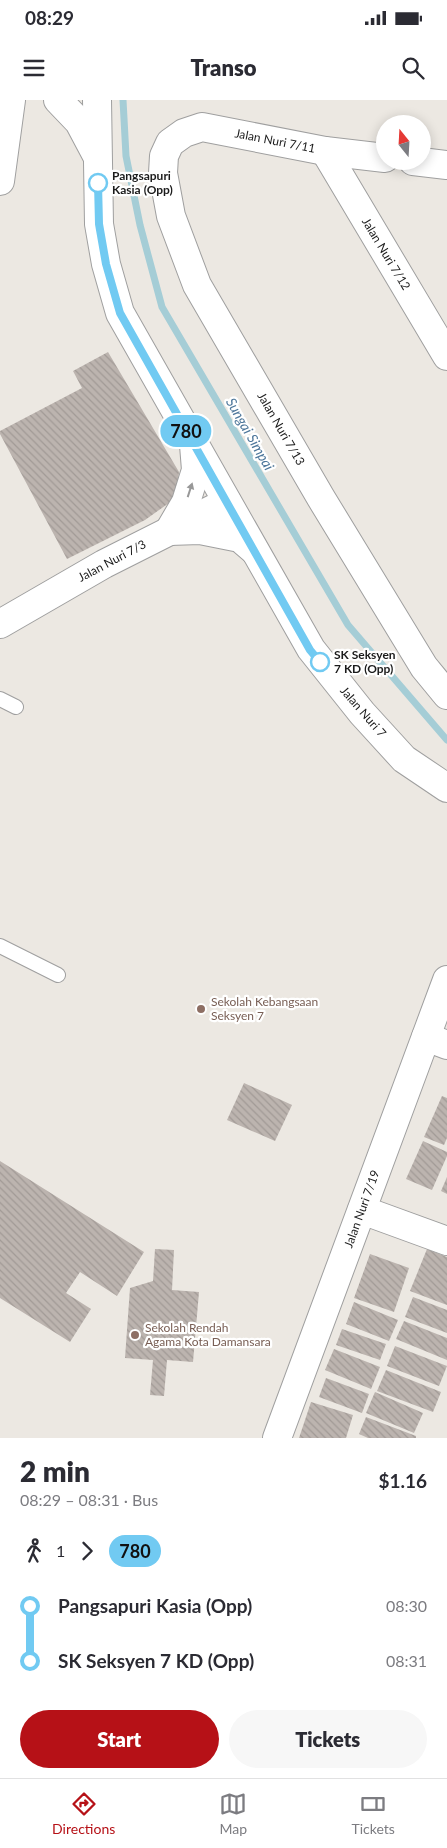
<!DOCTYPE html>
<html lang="en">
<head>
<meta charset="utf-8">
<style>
	:root { --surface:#fff; --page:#f7f7f7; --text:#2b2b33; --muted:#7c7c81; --line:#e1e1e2; --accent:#b61117 }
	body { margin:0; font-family:Lato,sans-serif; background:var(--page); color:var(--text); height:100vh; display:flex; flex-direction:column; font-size:19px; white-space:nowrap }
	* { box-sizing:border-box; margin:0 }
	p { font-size:16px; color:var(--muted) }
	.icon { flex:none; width:28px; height:28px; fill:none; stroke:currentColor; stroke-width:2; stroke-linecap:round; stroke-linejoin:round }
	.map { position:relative; height:1338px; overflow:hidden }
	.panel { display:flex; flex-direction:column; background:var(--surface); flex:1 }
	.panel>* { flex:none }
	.badge { padding:0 10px; border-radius:16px; font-size:18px; line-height:32px }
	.needle { width:32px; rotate:342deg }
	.fabs { position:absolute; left:376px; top:15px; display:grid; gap:10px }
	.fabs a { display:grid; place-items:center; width:55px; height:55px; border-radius:50%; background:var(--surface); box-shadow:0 2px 12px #0003; font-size:25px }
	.map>.badge { position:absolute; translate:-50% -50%; box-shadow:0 0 0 2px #fff }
	.legs { display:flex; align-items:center; gap:8px; height:55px; padding:0 20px; font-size:16px }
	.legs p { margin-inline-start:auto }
	.summary { display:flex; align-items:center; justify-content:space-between; height:85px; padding:0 20px }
	h1 { font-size:28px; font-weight:800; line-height:38px }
	.action { display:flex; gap:10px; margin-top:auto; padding:10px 20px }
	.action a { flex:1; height:58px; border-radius:30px; background:var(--accent); color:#fff; font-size:20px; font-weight:800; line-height:58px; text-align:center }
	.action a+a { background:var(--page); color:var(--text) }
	ul { padding:0 20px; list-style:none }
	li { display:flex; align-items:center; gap:18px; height:55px; font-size:19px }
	li i { display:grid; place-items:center; width:8px; height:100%; margin:0 6px; background:currentColor }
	li i::after { content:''; width:12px; height:12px; margin:-6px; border:4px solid; border-radius:50%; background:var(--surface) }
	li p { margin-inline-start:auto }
	li:first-child i { background:linear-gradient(#0000 50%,currentColor 0) }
	li:last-child i { background:linear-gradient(currentColor 50%,#0000 0) }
	.status { display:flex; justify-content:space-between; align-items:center; height:35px; padding:0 25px; background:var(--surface); direction:ltr }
	.status svg { height:14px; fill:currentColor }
	header { display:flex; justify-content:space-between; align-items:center; height:65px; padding:0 20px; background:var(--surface); font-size:22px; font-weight:800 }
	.menu { display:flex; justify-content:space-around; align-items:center; height:70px; border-top:1px solid var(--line); background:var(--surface); font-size:14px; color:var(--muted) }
	.menu a { display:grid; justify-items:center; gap:2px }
	.menu .selected { color:var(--accent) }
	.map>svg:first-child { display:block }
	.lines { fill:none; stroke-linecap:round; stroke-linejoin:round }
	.stream { stroke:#a5cdd6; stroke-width:7 }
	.building { fill:url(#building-back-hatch) }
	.service-casing { stroke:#9f9f9f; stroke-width:16 }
	.minor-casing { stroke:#9f9f9f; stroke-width:30 }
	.tertiary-casing { stroke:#9f9f9f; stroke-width:30 }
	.service { stroke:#fff; stroke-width:14 }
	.minor { stroke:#fff; stroke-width:28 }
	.tertiary { stroke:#fff; stroke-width:28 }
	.oneway { fill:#989898 }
	.line-1-casing { stroke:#fff; stroke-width:11 }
	.line-1 { stroke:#71caf2; stroke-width:8 }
	.stop-1-dot { fill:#fff; stroke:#71caf2; stroke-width:2.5 }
	.education-dot { fill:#8d6e63; stroke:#fff; stroke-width:2 }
	.labels { text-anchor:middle; stroke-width:4.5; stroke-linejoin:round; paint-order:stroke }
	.street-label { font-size:12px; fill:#1b1b1b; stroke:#fff }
	.stop-label { font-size:12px; font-weight:bold; fill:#1b1b1b; stroke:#fff; text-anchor:start }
	.education-label { font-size:12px; fill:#785e54; stroke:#fff; text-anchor:start }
	.water-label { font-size:14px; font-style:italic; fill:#4e779b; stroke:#fff }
</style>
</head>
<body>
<div class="status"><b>08:29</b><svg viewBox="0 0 49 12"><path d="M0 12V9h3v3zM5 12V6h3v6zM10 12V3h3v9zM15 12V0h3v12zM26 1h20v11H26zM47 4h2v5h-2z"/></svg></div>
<header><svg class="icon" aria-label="menu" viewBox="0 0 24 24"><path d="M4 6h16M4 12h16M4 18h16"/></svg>Transo<svg class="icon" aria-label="search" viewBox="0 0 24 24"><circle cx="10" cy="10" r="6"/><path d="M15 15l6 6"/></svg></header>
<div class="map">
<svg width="447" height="1338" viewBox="0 0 447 1338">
	<defs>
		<pattern id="building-back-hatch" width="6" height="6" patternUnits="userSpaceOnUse" patternTransform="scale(1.25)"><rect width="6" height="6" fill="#bcb4af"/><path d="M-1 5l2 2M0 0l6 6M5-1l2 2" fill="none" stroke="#a19a96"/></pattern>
	</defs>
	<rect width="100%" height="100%" fill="#ece8e2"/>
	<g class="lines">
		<polyline class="stream" points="123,0 126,56 140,125 162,207 348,525 447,640"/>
	</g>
	<g class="building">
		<polygon points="108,252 179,372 176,398 145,420 67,459 0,334 0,331 82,288 73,271"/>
		<polygon points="244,983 292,1005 275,1041 227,1020"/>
		<polygon points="442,996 447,998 447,1038 444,1045 424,1037"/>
		<polygon points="423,1041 447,1052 447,1056 432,1090 406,1079"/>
		<polygon points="0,1061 144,1152 117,1196 80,1172 66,1193 91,1209 70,1242 0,1198"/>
		<polygon points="447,1077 447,1094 441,1091"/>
		<polygon points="155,1149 174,1150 172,1190 199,1192 193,1262 167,1260 164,1296 150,1295 153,1260 125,1258 130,1188 153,1181"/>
		<polygon points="427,1149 447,1157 447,1205 410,1191"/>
		<polygon points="370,1154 409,1168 394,1212 354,1198"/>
		<polygon points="413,1197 447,1210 447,1233 405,1217"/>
		<polygon points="354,1202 398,1220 389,1241 346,1224"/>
		<polygon points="404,1221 447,1238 447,1260 396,1239"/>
		<polygon points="342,1229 386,1244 380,1260 336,1245"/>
		<polygon points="395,1246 447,1266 439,1286 387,1266"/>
		<polygon points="334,1249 380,1267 371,1289 325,1270"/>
		<polygon points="386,1270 441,1292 433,1312 377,1291"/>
		<polygon points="326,1278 369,1294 362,1313 319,1297"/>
		<polygon points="375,1292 423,1313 414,1333 366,1313"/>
		<polygon points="311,1302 353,1315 346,1338 299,1338"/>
		<polygon points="366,1317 416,1336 416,1338 368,1338 359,1334"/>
	</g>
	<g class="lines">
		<g class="service-casing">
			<g id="service">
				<polyline points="0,599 16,607"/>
				<polyline points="0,846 58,875"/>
			</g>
		</g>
		<g class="minor-casing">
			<g id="minor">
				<polyline points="325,51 447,256"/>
				<polyline points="385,58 325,51 202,27 184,33 170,43 164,56 163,73 171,116 197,185 321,398 424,567 447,595"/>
				<polyline points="413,61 447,65"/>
				<polyline points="0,81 11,0"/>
				<polyline points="0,524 104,464 227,402"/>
				<polyline points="426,937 447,945"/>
				<polyline points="362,1110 447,1141"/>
				<polyline points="277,1338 447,880"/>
			</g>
		</g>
		<g class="tertiary-casing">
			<g id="tertiary">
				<polyline points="58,0 79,22 96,54"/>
				<polyline points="97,0 99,124 106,164 120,213 311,549 362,613 404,659 447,688"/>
				<polyline points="169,431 186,402 196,370 194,345"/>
				<polyline points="169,431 200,430 240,438 254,450"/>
			</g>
		</g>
		<use href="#service" class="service"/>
		<use href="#minor" class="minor"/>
		<use href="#tertiary" class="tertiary"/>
	</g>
	<defs><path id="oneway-solid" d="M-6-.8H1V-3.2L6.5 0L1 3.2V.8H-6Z" transform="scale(1.25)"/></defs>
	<use class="oneway" href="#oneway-solid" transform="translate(190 390) rotate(-72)"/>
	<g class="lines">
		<g class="line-1-casing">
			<polyline id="line-1" points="98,83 99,124 106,164 120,213 310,550 320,562"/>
		</g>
		<use href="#line-1" class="line-1"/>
	</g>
	<g class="stop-1-dot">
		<circle cx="98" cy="83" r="9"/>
		<circle cx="320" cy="562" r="9"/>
	</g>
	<g class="education-dot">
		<circle cx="201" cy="909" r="5"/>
		<circle cx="135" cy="1235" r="5"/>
	</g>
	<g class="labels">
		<g class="street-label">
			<text transform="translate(275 41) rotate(11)" y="4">Jalan Nuri 7/11</text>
			<text transform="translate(386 154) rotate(59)" y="4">Jalan Nuri 7/12</text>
			<text transform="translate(281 329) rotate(60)" y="4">Jalan Nuri 7/13</text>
			<text transform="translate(112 461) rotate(-28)" y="4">Jalan Nuri 7/3</text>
			<text transform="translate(363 612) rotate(49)" y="4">Jalan Nuri 7</text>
			<text transform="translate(362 1109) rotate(-70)" y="4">Jalan Nuri 7/19</text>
		</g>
		<g class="stop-label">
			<text x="112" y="80">Pangsapuri<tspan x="112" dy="14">Kasia (Opp)</tspan></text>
			<text x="334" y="559">SK Seksyen<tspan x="334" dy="14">7 KD (Opp)</tspan></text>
		</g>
		<g class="education-label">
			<text x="211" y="906">Sekolah Kebangsaan<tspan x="211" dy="14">Seksyen 7</tspan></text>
			<text x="145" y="1232">Sekolah Rendah<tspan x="145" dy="14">Agama Kota Damansara</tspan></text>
		</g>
		<g class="water-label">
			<text transform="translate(250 334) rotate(60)" y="5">Sungai Simpai</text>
		</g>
	</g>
</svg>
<div class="fabs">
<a><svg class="needle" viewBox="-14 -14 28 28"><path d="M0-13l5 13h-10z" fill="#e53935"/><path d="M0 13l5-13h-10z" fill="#7c7c81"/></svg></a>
</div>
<b class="badge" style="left:186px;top:331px;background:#71caf2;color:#111">780</b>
</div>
<section class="panel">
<div class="summary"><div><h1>2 min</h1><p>08:29 – 08:31 · Bus</p></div><b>$1.16</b></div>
<div class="legs"><svg class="icon" aria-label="walk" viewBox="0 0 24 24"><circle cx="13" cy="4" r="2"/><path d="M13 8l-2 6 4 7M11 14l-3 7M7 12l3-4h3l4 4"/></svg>1<svg class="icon" aria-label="forward" viewBox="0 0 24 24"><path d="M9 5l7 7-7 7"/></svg><b class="badge" style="background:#71caf2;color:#111">780</b></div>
<ul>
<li><i style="color:#71caf2"></i><b>Pangsapuri Kasia (Opp)</b><p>08:30</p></li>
<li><i style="color:#71caf2"></i><b>SK Seksyen 7 KD (Opp)</b><p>08:31</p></li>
</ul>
<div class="action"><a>Start</a><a>Tickets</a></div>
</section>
<nav class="menu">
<a class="selected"><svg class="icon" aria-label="directions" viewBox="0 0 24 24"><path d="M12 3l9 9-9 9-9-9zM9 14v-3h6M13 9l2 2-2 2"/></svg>Directions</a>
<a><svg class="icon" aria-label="map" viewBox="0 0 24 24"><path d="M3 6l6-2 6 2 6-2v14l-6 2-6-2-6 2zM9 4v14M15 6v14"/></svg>Map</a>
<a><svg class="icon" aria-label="tickets" viewBox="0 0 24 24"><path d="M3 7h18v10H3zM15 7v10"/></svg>Tickets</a>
</nav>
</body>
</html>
